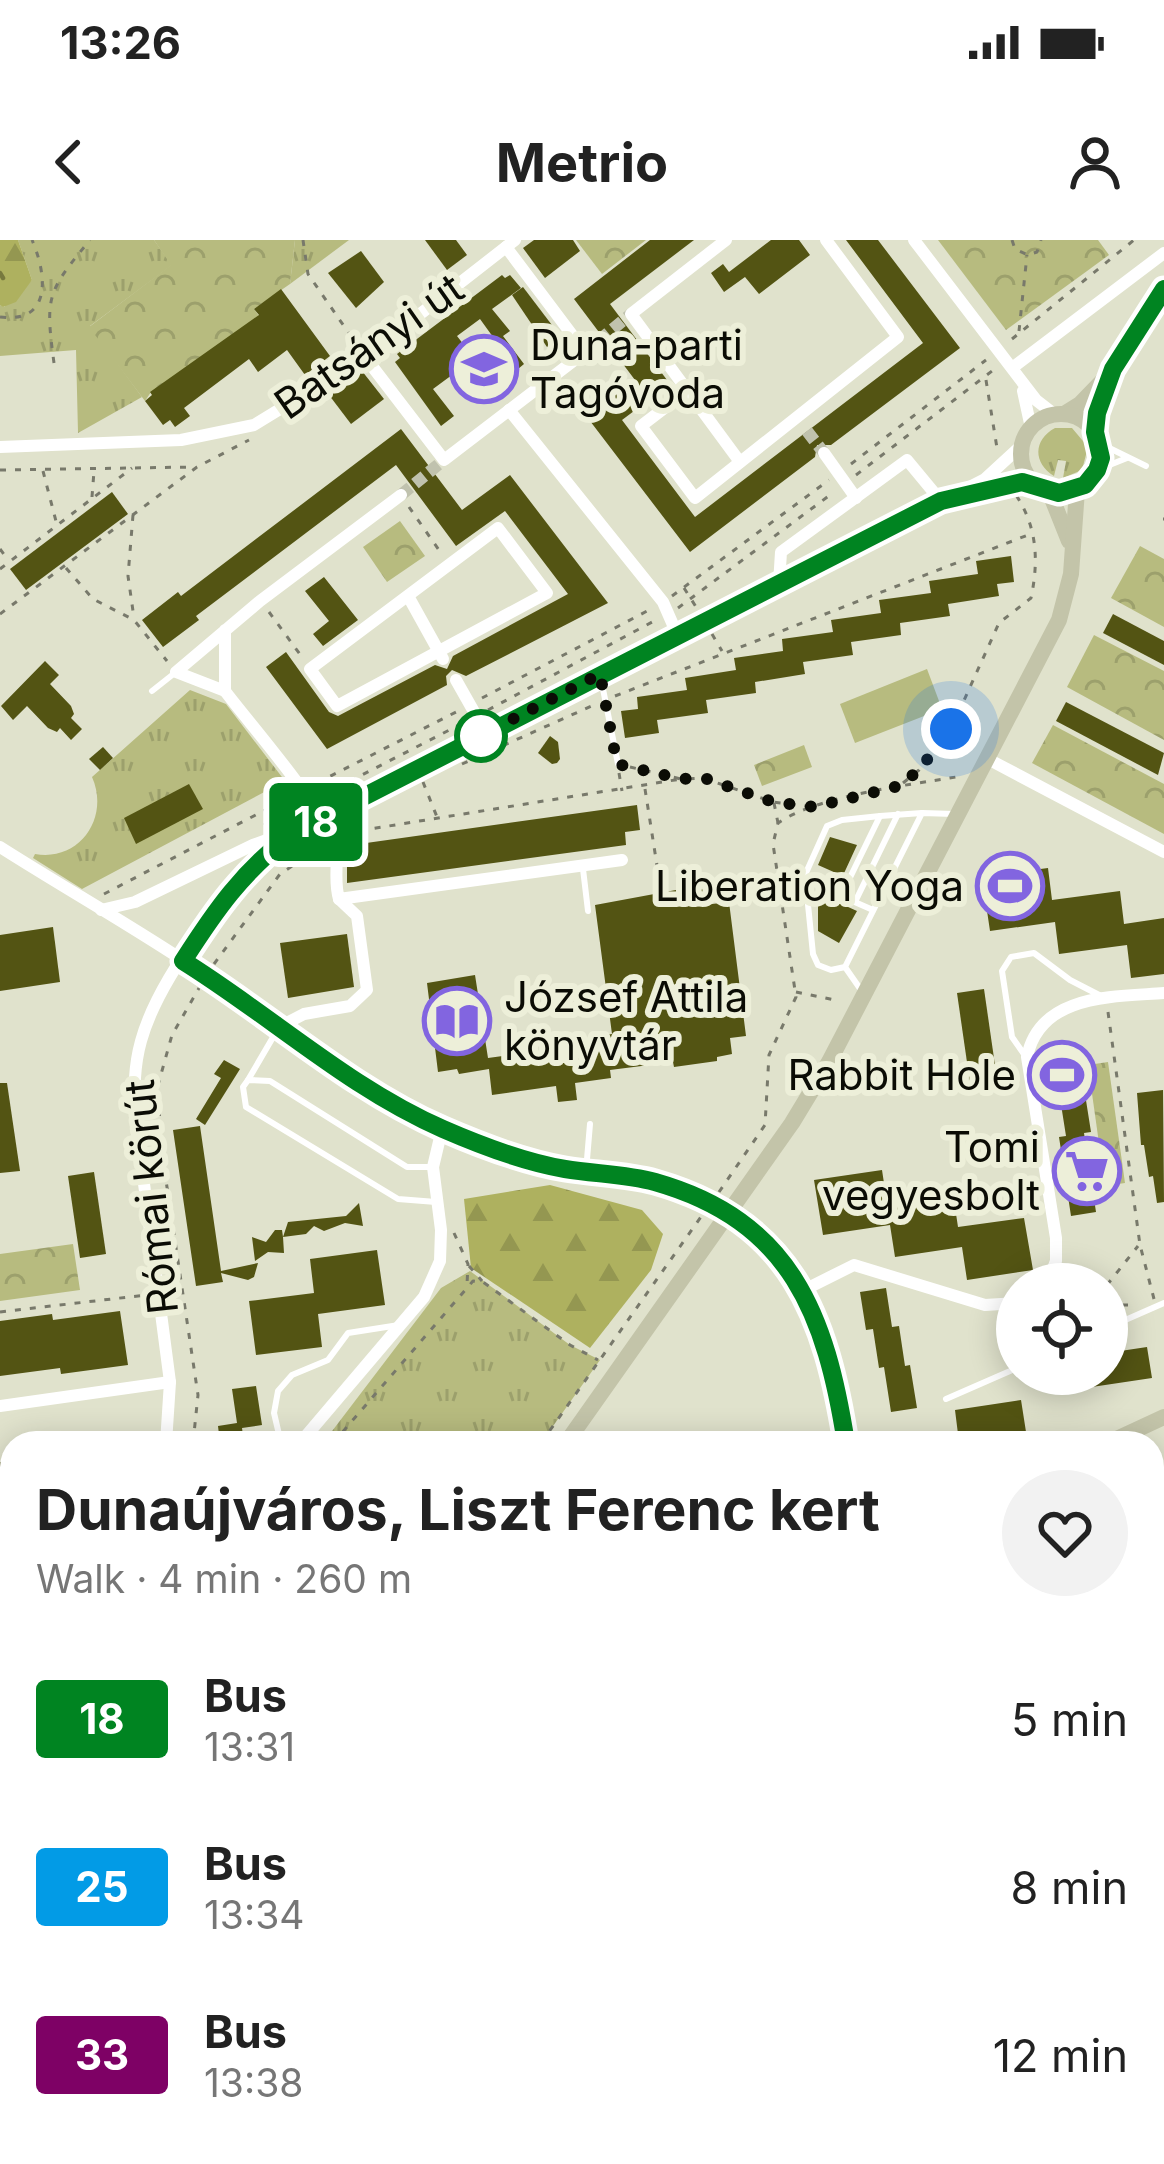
<!DOCTYPE html>
<html lang="en">
<head>
<meta charset="utf-8">
<style>
	:root { --surface:#fff; --page:#f2f2f2; --text:#222; --muted:#767676 }
	body { margin:0; font-family:Inter,sans-serif; background:var(--page); color:var(--text); height:100vh; display:flex; flex-direction:column; font-size:45px; white-space:nowrap }
	* { box-sizing:border-box; margin:0 }
	p { font-size:39px; color:var(--muted) }
	.icon { flex:none; width:66px; height:66px; fill:none; stroke:currentColor; stroke-width:2; stroke-linecap:round; stroke-linejoin:round }
	.map { position:relative; flex:1; overflow:hidden }
	.details { position:absolute; left:0px; top:1191px; width:1164px; height:735px; display:flex; flex-direction:column; background:var(--surface); border-radius:36px 36px 0 0; box-shadow:0 6px 30px #0003 }
	.details>* { flex:none }
	.badge { padding:0 24px; border-radius:9px; font-size:42px; line-height:78px }
	.tools { position:absolute; left:996px; top:1023px; display:grid; gap:24px }
	.tools a { display:grid; place-items:center; width:132px; height:132px; border-radius:50%; background:var(--surface); box-shadow:0 6px 30px #0003; font-size:60px }
	.you { position:absolute; width:60px; height:60px; margin:-30px; border:9px solid #fff; border-radius:50%; background:#1a73e8; box-shadow:0 0 0 18px #1a73e833 }
	.map>.badge { position:absolute; translate:-50% -50%; box-shadow:0 0 0 6px #fff }
	.round { display:grid; place-items:center; flex:none; width:126px; height:126px; border-radius:63px; background:var(--page) }
	.headline { display:flex; align-items:center; justify-content:space-between; height:204px; padding:0 36px }
	h1 { font-size:57px; font-weight:700; line-height:90px }
	ul { padding:0; list-style:none }
	li { display:flex; align-items:center; gap:36px; height:168px; padding:0 36px }
	li div { flex:1 }
	li b { display:block; font-size:45px }
	li em { font-style:normal }
	li .badge { min-width:132px; font-weight:700; text-align:center }
	.status { display:flex; justify-content:space-between; align-items:center; height:84px; padding:0 60px; background:var(--surface); direction:ltr }
	.status svg { height:33px; fill:currentColor }
	header { display:flex; justify-content:space-between; align-items:center; height:156px; padding:0 36px; background:var(--surface); font-size:54px; font-weight:700 }
	.map>svg:first-child { display:block }
	.grass { fill:url(#grass-tufts) }
	.forest { fill:url(#forest-firs) }
	.park { fill:url(#park-crowns) }
	.pitch { fill:#b7bb7f }
	.lines { fill:none; stroke-linecap:round; stroke-linejoin:round }
	.stream { stroke:#77793e; stroke-width:4.5 }
	.building { fill:#535413 }
	.street-tunnel { stroke:#c0c2ae; stroke-width:12; stroke-dasharray:12 6; stroke-linecap:butt }
	.path { stroke:#78796b; stroke-width:3; stroke-dasharray:6 9; stroke-linecap:butt }
	.lane { stroke:#fff; stroke-width:6 }
	.street { stroke:#fff; stroke-width:12 }
	.secondary { stroke:#c3c4a9; stroke-width:16 }
	.line-casing { stroke:#fff; stroke-width:27 }
	.line { stroke:#008421; stroke-width:18 }
	.walk { stroke:#0b0c05; stroke-width:12; stroke-dasharray:0 21.6 }
	.stop-dot { fill:#fff; stroke:#008421; stroke-width:6 }
	.labels { text-anchor:middle; stroke-width:12; stroke-linejoin:round; paint-order:stroke }
	.poi-label { font-size:42px; fill:#0b0c05; stroke:#edefd9; text-anchor:end }
	.street-label { font-size:42px; fill:#0b0c05; stroke:#edefd9 }
</style>
</head>
<body>
<div class="status"><b>13:26</b><svg viewBox="0 0 49 12"><path d="M0 12V9h3v3zM5 12V6h3v6zM10 12V3h3v9zM15 12V0h3v12zM26 1h20v11H26zM47 4h2v5h-2z"/></svg></div>
<header><svg class="icon" aria-label="back" viewBox="0 0 24 24"><path d="M15 5l-7 7 7 7"/></svg>Metrio<svg class="icon" aria-label="person" viewBox="0 0 24 24"><circle cx="12" cy="8" r="4"/><path d="M4 21q1-7 8-7t8 7"/></svg></header>
<div class="map">
<svg width="1164" height="1924" viewBox="0 0 1164 1924">
	<defs>
		<pattern id="grass-tufts" width="24" height="20" patternUnits="userSpaceOnUse" patternTransform="scale(3)"><rect width="24" height="20" fill="#b7bb7f"/><path d="M3 7l-1-3M5 7V3M7 7l1-3M15 17l-1-3M17 17v-4M19 17l1-3" fill="none" stroke="#9ca06c"/></pattern>
		<pattern id="forest-firs" width="22" height="20" patternUnits="userSpaceOnUse" patternTransform="scale(3)"><rect width="22" height="20" fill="#aeb15f"/><path d="M5 1l3.5 6h-7zM16 11l3.5 6h-7z" fill="#949751"/></pattern>
		<pattern id="park-crowns" width="20" height="18" patternUnits="userSpaceOnUse" patternTransform="scale(3)"><rect width="20" height="18" fill="#b7bb7f"/><path d="M2 6a3 3 0 1 1 6 0M12 15a3 3 0 1 1 6 0" fill="none" stroke="#9ca06c"/></pattern>
	</defs>
	<rect width="100%" height="100%" fill="#e0e2cc"/>
	<g class="grass">
		<polygon points="18,0 154,0 172,25 90,86 142,157 78,193 76,110 0,116 0,65 4,67 32,40"/>
		<polygon points="295,0 349,0 290,44"/>
		<path d="M1055,188H1072L1088,207L1082,230L1063,238L1066,221L1058,220L1054,236C1033,223 1033,200 1055,188Z"/>
		<path d="M190,450L226,464L285,541L82,649L33,618L35,614C80,622 110,577 92,537Z"/>
		<polygon points="470,1031 570,1105 600,1120 541,1203 323,1203 441,1048"/>
		<polygon points="12,1805 12,1855 0,1862 0,1816"/>
	</g>
	<g class="forest">
		<polygon points="0,0 18,0 32,40 16,62 3,67 0,65"/>
		<polygon points="550,945 642,970 663,994 651,1030 590,1108 471,1028 464,959"/>
		<polygon points="12,1640 12,1805 0,1816 0,1649"/>
		<polygon points="38,1914 281,1914 279,1924 26,1924"/>
	</g>
	<g class="park">
		<polygon points="154,0 295,0 290,44 254,69 264,83 151,152 145,161 89,87 171,25"/>
		<polygon points="576,0 646,0 602,34"/>
		<polygon points="938,0 1098,0 1109,15 1006,90"/>
		<polygon points="400,281 425,316 387,342 363,307"/>
		<polygon points="1140,306 1164,319 1164,387 1111,358"/>
		<polygon points="1094,395 1164,431 1164,500 1067,447"/>
		<polygon points="1053,485 1164,544 1164,594 1032,523"/>
		<polygon points="804,505 812,527 762,546 754,525"/>
		<polygon points="1108,822 1125,943 1105,946 1088,825"/>
		<polygon points="73,1004 80,1050 0,1061 0,1014"/>
		<polygon points="1164,1460 1164,1598 1152,1603 1152,1465"/>
	</g>
	<polygon class="pitch" points="927,429 942,469 855,503 840,464"/>
	<g class="lines">
		<polyline class="stream" points="0,33 3,38"/>
	</g>
	<g class="building">
		<polygon points="425,0 456,0 467,15 447,30"/>
		<polygon points="534,0 573,0 580,11 545,38 523,8"/>
		<polygon points="650,0 694,0 610,64 670,144 622,180 695,277 923,103 846,0 878,0 960,108 831,205 817,205 815,217 690,312 587,177 635,140 574,59"/>
		<polygon points="771,0 799,0 810,15 759,54 745,37 724,52 711,33 723,24 729,32"/>
		<polygon points="361,11 384,42 356,68 328,33"/>
		<polygon points="502,35 505,38 510,35 521,48 492,69 510,91 503,96 524,124 512,134 488,102 493,97 480,79 457,96 474,118 468,123 489,151 477,159 456,132 433,149 454,176 441,186 395,122 400,118 397,114"/>
		<polygon points="523,47 561,97 547,107 512,55"/>
		<polygon points="281,49 330,116 305,135 287,110 258,132 249,119 184,168 190,176 175,187 170,180 163,185 145,161 152,155 150,152 259,75 254,69"/>
		<polygon points="362,131 384,159 351,184 329,155"/>
		<polygon points="401,189 462,270 510,235 608,363 466,436 452,430 446,436 447,445 327,509 266,427 286,412 329,472 338,476 435,425 447,429 453,416 568,354 505,271 456,306 396,225 196,376 199,380 163,407 142,380 178,352 181,356"/>
		<polygon points="112,252 128,274 26,350 10,329"/>
		<polygon points="1011,316 1014,342 997,344 999,356 948,364 950,376 900,383 901,395 851,402 853,415 803,422 805,434 755,442 756,453 706,460 708,473 657,480 659,493 625,498 621,471 638,469 637,457 687,450 685,438 736,430 734,418 783,411 782,399 833,392 831,380 881,373 879,360 931,353 929,341 978,334 976,321"/>
		<polygon points="324,337 358,380 323,406 313,394 329,381 305,351"/>
		<polygon points="1113,374 1164,401 1164,425 1103,393"/>
		<polygon points="45,421 59,435 50,444 71,466 74,474 71,478 82,489 71,500 60,488 57,492 48,488 27,466 13,480 1,466"/>
		<polygon points="1066,462 1164,513 1158,535 1056,481"/>
		<polygon points="550,496 558,502 560,519 557,523 552,524 538,513"/>
		<polygon points="103,507 113,518 100,530 89,519"/>
		<polygon points="189,544 203,569 136,604 124,578"/>
		<polygon points="637,565 640,590 625,592 626,605 347,643 347,618 354,617 352,605"/>
		<polygon points="830,597 857,605 834,655 837,662 857,671 839,703 818,691 818,652 824,656 836,633 818,625"/>
		<polygon points="1048,628 1052,660 1120,651 1124,684 1164,678 1164,734 1131,738 1127,705 1059,714 1055,682 990,691 982,637"/>
		<polygon points="692,647 693,650 710,649 712,664 729,662 746,796 730,798 732,814 717,817 717,821 674,827 673,822 610,830 611,838 575,843 577,860 558,862 556,846 492,855 489,829 459,834 457,829 438,832 427,743 475,735 488,818 597,803 599,796 612,794 595,665"/>
		<polygon points="53,687 60,742 0,751 0,695"/>
		<polygon points="347,694 354,747 288,758 280,703"/>
		<polygon points="984,749 997,839 970,843 957,753"/>
		<polygon points="1079,816 1091,892 1084,893 1096,972 1071,976 1059,897 1066,896 1054,820"/>
		<polygon points="224,820 240,829 205,885 196,879 221,838 214,834"/>
		<polygon points="0,843 7,843 20,931 0,933"/>
		<polygon points="1163,850 1164,962 1157,963 1153,936 1149,937 1144,905 1141,905 1137,853"/>
		<polygon points="200,886 221,1031 258,1023 254,1037 248,1040 221,1033 223,1042 196,1046 173,890"/>
		<polygon points="882,930 887,963 953,954 958,987 1024,978 1033,1030 967,1040 962,1007 895,1017 890,985 823,995 814,940"/>
		<polygon points="94,932 106,1014 80,1018 68,936"/>
		<polygon points="359,963 363,986 345,983 324,991 314,986 306,994 283,997 284,1013 268,1012 255,1021 252,997 266,1002 275,990 282,990 283,997 288,982 346,976"/>
		<polygon points="377,1010 385,1065 318,1074 322,1107 256,1115 249,1061 314,1053 310,1019"/>
		<polygon points="886,1048 892,1087 899,1086 905,1126 910,1125 917,1168 891,1172 884,1127 879,1128 873,1089 866,1090 860,1052"/>
		<polygon points="120,1071 128,1125 61,1134 60,1128 0,1136 0,1081 52,1074 53,1080"/>
		<polygon points="1147,1107 1152,1138 1085,1148 1083,1134 1107,1134 1107,1113"/>
		<polygon points="256,1146 262,1185 242,1188 244,1203 220,1203 218,1186 237,1183 232,1149"/>
		<polygon points="1021,1160 1026,1192 959,1202 955,1170"/>
		<polygon points="1152,1219 1164,1247 1164,1264 1152,1269"/>
		<polygon points="12,1221 12,1246 0,1248 0,1222"/>
		<polygon points="1164,1324 1164,1352 1152,1357 1152,1329"/>
		<polygon points="12,1378 12,1403 0,1405 0,1379"/>
		<polygon points="1164,1428 1164,1456 1152,1461 1152,1433"/>
		<polygon points="7,1475 12,1518 0,1520 0,1476"/>
		<polygon points="1164,1608 1164,1635 1152,1639 1152,1613"/>
		<polygon points="1164,1777 1164,1875 1152,1848 1152,1782"/>
	</g>
	<g class="lines">
		<g class="street-tunnel">
			<polyline points="585,112 631,74"/>
			<polyline points="807,191 824,213"/>
			<polyline points="401,255 444,220"/>
		</g>
		<g class="path">
			<polyline points="303,0 308,34 357,105"/>
			<polyline points="1012,0 1015,9 1028,15 1037,12 1041,0"/>
			<path d="M0,77C54,84 46,32 32,0"/>
			<polyline points="1019,91 1027,15"/>
			<polyline points="1012,99 1134,0"/>
			<path d="M54,123C45,56 47,52 90,0"/>
			<polyline points="986,140 997,208"/>
			<polyline points="851,224 986,120"/>
			<polyline points="0,230 195,227"/>
			<polyline points="43,231 57,285"/>
			<polyline points="856,235 996,128"/>
			<polyline points="92,257 94,231"/>
			<polyline points="409,267 441,313"/>
			<polyline points="133,275 128,336 134,378"/>
			<polyline points="1163,279 1164,279"/>
			<polyline points="0,309 9,321"/>
			<polyline points="66,328 93,359 134,380 167,421"/>
			<polyline points="0,329 132,228"/>
			<polyline points="684,348 698,370"/>
			<polyline points="672,356 829,240"/>
			<polyline points="678,368 834,252"/>
			<polyline points="269,372 302,417"/>
			<polyline points="0,374 197,227 249,200"/>
			<polyline points="712,394 722,411"/>
			<polyline points="615,456 1033,293"/>
			<polyline points="482,458 649,370"/>
			<polyline points="488,470 654,381"/>
			<polyline points="462,524 596,464"/>
			<polyline points="630,527 681,539 703,538 773,562 813,567"/>
			<polyline points="619,533 622,551"/>
			<polyline points="423,542 437,577"/>
			<polyline points="317,543 458,471"/>
			<path d="M903,543L919,530L951,489L999,383L1031,358C1039,320 1037,287 1016,255"/>
			<polyline points="645,549 661,651"/>
			<polyline points="323,555 463,483"/>
			<polyline points="774,563 778,583"/>
			<polyline points="264,585 298,567"/>
			<polyline points="345,593 681,539"/>
			<polyline points="104,654 292,556"/>
			<polyline points="214,724 280,634 318,609"/>
			<polyline points="796,752 840,761"/>
			<polyline points="1108,772 1140,1005 1154,1059"/>
			<path d="M719,952L765,885L769,815L796,757L773,604L778,583C817,556 908,545 956,537"/>
			<polyline points="454,993 468,1024 467,1045"/>
			<polyline points="469,1026 482,1041"/>
			<polyline points="1107,1045 1138,1006"/>
			<polyline points="1107,1065 1130,1065"/>
			<polyline points="0,1072 146,1055"/>
			<polyline points="193,1203 198,1155 161,907 158,845 172,795 199,748"/>
			<polyline points="333,1203 473,1041 483,1042 570,1105 598,1120"/>
			<polyline points="541,1203 703,974"/>
			<polyline points="0,1353 12,1348"/>
			<polyline points="1152,1569 1164,1563"/>
			<polyline points="0,1672 12,1664"/>
			<polyline points="0,1774 12,1768"/>
			<polyline points="0,1862 12,1855"/>
			<polyline points="185,1924 193,1914"/>
			<polyline points="245,1924 253,1914"/>
		</g>
		<g class="lane">
			<polyline points="1099,203 1146,226"/>
			<polyline points="1097,230 1127,218"/>
			<polyline points="601,439 618,524"/>
			<polyline points="152,451 176,432"/>
			<polyline points="583,629 588,671"/>
			<polyline points="855,662 898,574"/>
			<polyline points="873,670 841,656 880,576 922,573"/>
			<polyline points="845,727 831,730 818,725 813,714 805,635 827,586 842,580 880,576"/>
			<polyline points="861,750 845,727 922,573 954,574"/>
			<polyline points="1026,817 1012,797 1002,731 1011,717 1034,713 1070,740 1103,757"/>
			<polyline points="248,840 279,787"/>
			<polyline points="433,927 407,927 270,841 248,840 243,847 246,867 398,959 436,962"/>
			<polyline points="586,931 590,884"/>
			<polyline points="1107,1088 1164,1063"/>
			<polyline points="946,1159 1017,1128"/>
			<polyline points="281,1203 274,1173 278,1151 292,1135 328,1120 348,1093 399,1085"/>
			<polyline points="1152,1703 1160,1703"/>
			<polyline points="330,1914 331,1924"/>
			<polyline points="368,1917 369,1914"/>
		</g>
		<g class="street">
			<polyline points="726,0 631,74 740,222"/>
			<polyline points="914,0 1036,160 1054,174"/>
			<polyline points="365,117 444,220 585,112 506,7"/>
			<polyline points="1012,128 1164,13"/>
			<polyline points="688,150 641,186 695,258 898,97 826,0"/>
			<polyline points="1023,151 1031,188"/>
			<polyline points="509,170 663,362 677,394"/>
			<polyline points="0,207 181,200 254,185 365,117 515,0"/>
			<polyline points="824,213 856,258"/>
			<polyline points="977,250 1006,243 1035,243"/>
			<polygon points="498,288 547,353 337,466 310,429"/>
			<polyline points="779,344 781,312 907,220 941,261"/>
			<polyline points="408,356 443,419"/>
			<polyline points="225,390 225,451 176,432 260,361 401,255"/>
			<polyline points="456,440 486,493"/>
			<path d="M225,451C252,487 329,573 336,612C338,629 334,642 339,659L622,620"/>
			<polyline points="986,518 1164,612"/>
			<path d="M0,607C69,651 141,691 208,737C283,788 356,846 437,886C474,905 517,918 557,927C640,945 699,939 766,1004C821,1058 835,1130 846,1203"/>
			<polyline points="101,670 135,662 253,605 321,580 985,239 1022,205"/>
			<polyline points="279,787 304,774 350,766 367,750 357,676 339,659"/>
			<path d="M1047,1044L1056,1021V998L1027,817C1040,754 1112,757 1164,753"/>
			<polyline points="802,1051 854,1025 985,1065 1017,1063"/>
			<polyline points="0,1166 170,1142"/>
			<path d="M166,1203L170,1142L135,875C134,850 134,826 141,801C159,736 233,641 285,599"/>
			<polyline points="300,1203 424,1057 440,1021 441,990 433,927 442,889"/>
			<polyline points="0,1324 12,1318"/>
			<polyline points="1152,1393 1164,1388"/>
			<polyline points="0,1627 12,1624"/>
			<polyline points="1152,1650 1164,1645"/>
			<polyline points="828,1914 833,1924"/>
			<polyline points="1138,1914 1142,1924"/>
			<polyline points="297,1924 299,1914"/>
			<polyline points="461,1924 471,1914"/>
		</g>
		<g class="secondary">
			<polyline points="1064,174 1080,164 1109,134"/>
			<circle cx="1061" cy="214" r="40"/>
			<path d="M1095,192C1101,140 1132,90 1164,49"/>
			<polyline points="1049,251 1069,301"/>
			<polyline points="566,1203 792,883 829,822 1059,380 1071,334 1077,250"/>
			<polyline points="1108,1203 1164,1177"/>
			<polyline points="0,1899 12,1889"/>
		</g>
	</g>
	<g class="lines">
		<g class="line-casing">
			<path id="line" d="M846,1203C826,1076 792,981 655,942C626,934 595,934 565,929C523,922 482,906 443,889C349,848 270,775 183,721C217,668 241,634 291,594L941,261L1022,242L1059,253L1085,245L1097,230L1101,218L1095,192L1097,173L1113,129L1164,49"/>
		</g>
		<use href="#line" class="line"/>
		<polyline class="walk" points="481,496 478,497 600,434 617,524 681,539 704,538 773,562 814,567 899,546 919,530 951,489"/>
	</g>
	<defs>
		<g id="school-ring" transform="scale(3.45)"><circle r="9.5" fill="#edefd9" stroke="#8265e0" stroke-width="1.5"/><path d="M0-5L7-2L0 1L-7-2ZM-4 1L0 2.5L4 1V4Q0 6-4 4Z" fill="#8265e0"/></g>
		<g id="stadium-ring" transform="scale(3.45)"><circle r="9.5" fill="#edefd9" stroke="#8265e0" stroke-width="1.5"/><path d="M0-5a6.5 5 0 1 0 0 10a6.5 5 0 1 0 0-10ZM-3.5-1.8h7v3.6h-7Z" fill="#8265e0"/></g>
		<g id="library-ring" transform="scale(3.45)"><circle r="9.5" fill="#edefd9" stroke="#8265e0" stroke-width="1.5"/><path d="M-6-4Q-3-5.5-.7-3.5V5Q-3 3-6 4ZM6-4Q3-5.5 .7-3.5V5Q3 3 6 4Z" fill="#8265e0"/></g>
		<g id="supermarket-ring" transform="scale(3.45)"><circle r="9.5" fill="#edefd9" stroke="#8265e0" stroke-width="1.5"/><path d="M-6-5.5h2.5l.6 2H6L4.5 2H-2.5L-4.4-4H-6ZM-1.5 3.2a1.3 1.3 0 1 0 .1 0ZM3 3.2a1.3 1.3 0 1 0 .1 0Z" fill="#8265e0"/></g>
	</defs>
	<g fill-rule="evenodd">
		<use href="#school-ring" x="484" y="129"/>
		<use href="#stadium-ring" x="1010" y="646"/>
		<use href="#library-ring" x="457" y="781"/>
		<use href="#stadium-ring" x="1062" y="835"/>
		<use href="#supermarket-ring" x="1087" y="931"/>
	</g>
	<circle class="stop-dot" cx="481" cy="496" r="24"/>
	<g class="labels">
		<g class="poi-label">
			<text x="530" y="120" text-anchor="start">Duna-parti<tspan x="530" dy="48">Tagóvoda</tspan></text>
			<text x="964" y="661">Liberation Yoga</text>
			<text x="504" y="772" text-anchor="start">József Attila<tspan x="504" dy="48">könyvtár</tspan></text>
			<text x="1016" y="850">Rabbit Hole</text>
			<text x="1040" y="922">Tomi<tspan x="1040" dy="48">vegyesbolt</tspan></text>
		</g>
		<g class="street-label">
			<text transform="translate(369 106) rotate(-35)" y="15">Batsányi út</text>
			<text transform="translate(151 957) rotate(-96)" y="15">Római körút</text>
		</g>
	</g>
</svg>
<div class="tools">
<a><svg class="icon" aria-label="locate" viewBox="0 0 24 24"><circle cx="12" cy="12" r="6"/><path d="M12 2v4M12 18v4M2 12h4M18 12h4"/></svg></a>
</div>
<div class="you" style="left:951px;top:489px"></div>
<b class="badge" style="left:316px;top:582px;background:#008421;color:#fff">18</b>
<section class="details">
<div class="headline"><div><h1>Dunaújváros, Liszt Ferenc kert</h1><p>Walk · 4 min · 260 m</p></div><a class="round"><svg class="icon" aria-label="heart" viewBox="0 0 24 24"><path d="M12 20l-8-8c-3-5 5-10 8-4 3-6 11-1 8 4z"/></svg></a></div>
<ul>
<li><span class="badge" style="background:#008421;color:#fff">18</span><div><b>Bus</b><p>13:31</p></div><em>5 min</em></li>
<li><span class="badge" style="background:#029be6;color:#fff">25</span><div><b>Bus</b><p>13:34</p></div><em>8 min</em></li>
<li><span class="badge" style="background:#7e0165;color:#fff">33</span><div><b>Bus</b><p>13:38</p></div><em>12 min</em></li>
</ul>
</section>
</div>
</body>
</html>
